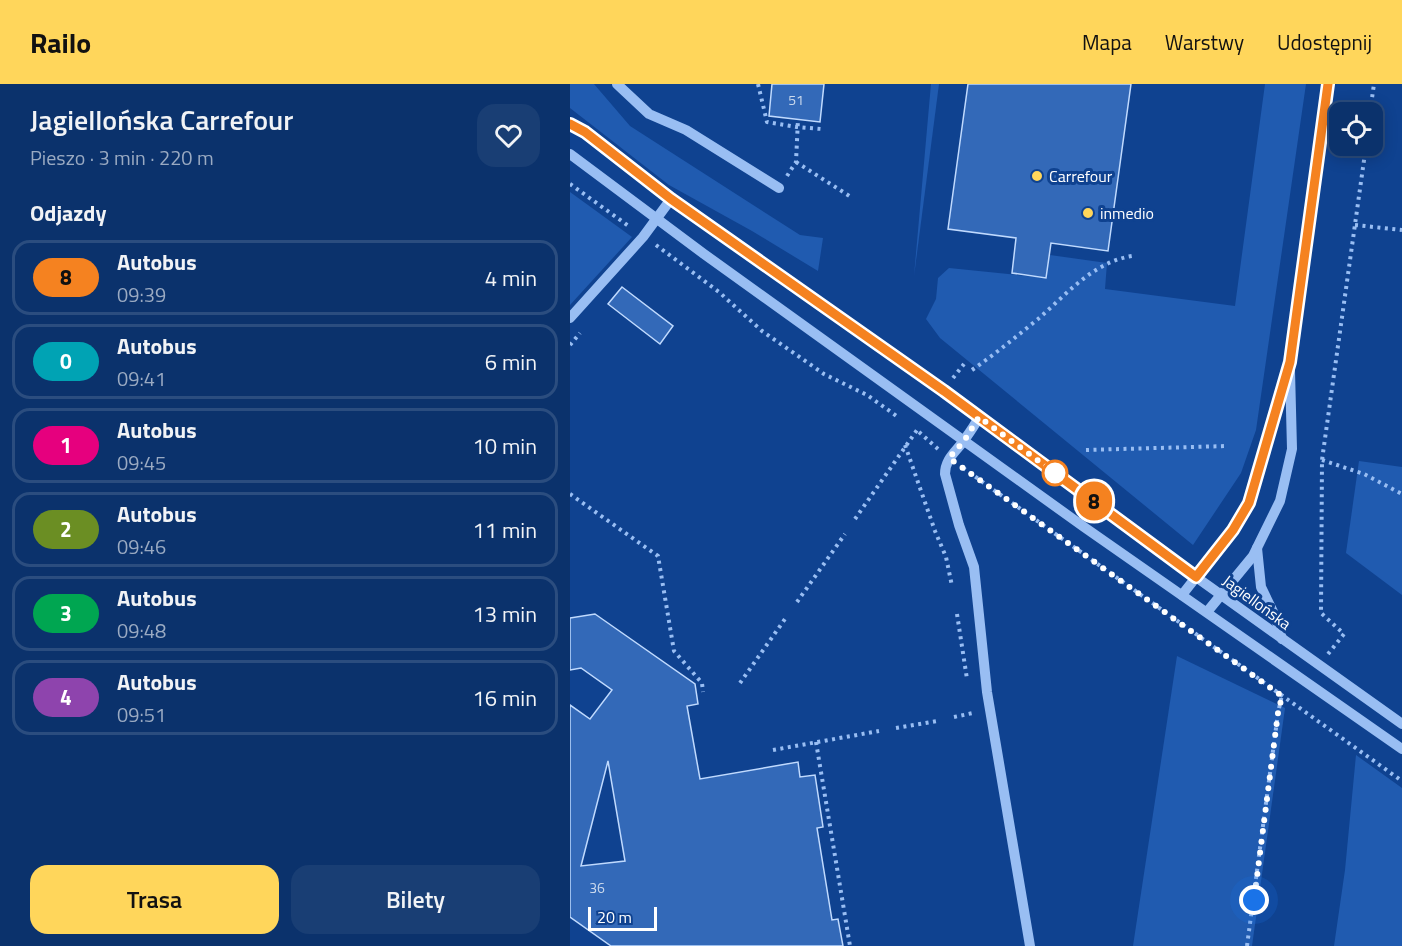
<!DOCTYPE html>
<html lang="pl">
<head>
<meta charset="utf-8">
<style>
	:root { --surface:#0b326c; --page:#193e74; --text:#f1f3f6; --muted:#9aaac2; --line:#2b4d7f; --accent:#ffd65b }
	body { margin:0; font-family:"Titillium Web",sans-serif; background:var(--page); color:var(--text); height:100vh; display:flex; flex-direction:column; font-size:22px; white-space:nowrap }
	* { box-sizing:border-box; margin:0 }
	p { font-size:20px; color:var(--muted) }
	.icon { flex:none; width:33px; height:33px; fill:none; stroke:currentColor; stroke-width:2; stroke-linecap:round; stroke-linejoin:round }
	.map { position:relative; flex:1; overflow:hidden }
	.drawer { display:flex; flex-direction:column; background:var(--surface); width:570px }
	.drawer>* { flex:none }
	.badge { padding:0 12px; border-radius:20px; font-size:21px; line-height:39px }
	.fabs { position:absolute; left:759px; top:18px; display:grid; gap:12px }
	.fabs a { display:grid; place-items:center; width:54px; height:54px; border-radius:12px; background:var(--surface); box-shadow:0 3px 15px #0003,0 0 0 2px var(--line); font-size:30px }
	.scale { position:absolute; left:18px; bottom:15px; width:69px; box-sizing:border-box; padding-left:6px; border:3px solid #fff; border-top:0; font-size:16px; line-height:21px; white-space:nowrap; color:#fff; -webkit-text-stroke:4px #0f4290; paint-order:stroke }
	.you { position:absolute; width:30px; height:30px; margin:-15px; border:4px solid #fff; border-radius:50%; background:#1a73e8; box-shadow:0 0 0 9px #1a73e833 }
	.map>.badge { position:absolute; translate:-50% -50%; box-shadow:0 0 0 3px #fff }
	h2 { padding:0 30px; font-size:22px; line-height:54px }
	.round { display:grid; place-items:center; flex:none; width:63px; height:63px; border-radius:18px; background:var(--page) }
	.headline { display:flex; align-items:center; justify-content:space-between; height:102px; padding:0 30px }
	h1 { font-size:28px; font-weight:600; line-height:45px }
	.button { display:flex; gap:12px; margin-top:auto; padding:12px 30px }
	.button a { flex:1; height:69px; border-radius:18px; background:var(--accent); color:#111; font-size:24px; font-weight:600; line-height:69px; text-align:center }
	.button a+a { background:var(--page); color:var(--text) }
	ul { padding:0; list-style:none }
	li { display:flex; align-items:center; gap:18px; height:75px; margin:0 12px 9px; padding:0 18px; border:3px solid var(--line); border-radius:18px }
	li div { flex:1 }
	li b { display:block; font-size:22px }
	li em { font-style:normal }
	li .badge { min-width:66px; font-weight:700; text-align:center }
	header { display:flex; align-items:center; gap:36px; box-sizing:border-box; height:84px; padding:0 30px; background:var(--accent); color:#111 }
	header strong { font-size:28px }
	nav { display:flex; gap:33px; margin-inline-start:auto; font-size:21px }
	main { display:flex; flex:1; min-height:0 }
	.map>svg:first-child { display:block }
	.green { fill:#205bb0 }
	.building { fill:#3369b8; stroke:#c0dafe; stroke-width:1.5; fill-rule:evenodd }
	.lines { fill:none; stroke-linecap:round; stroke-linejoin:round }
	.path { stroke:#99bef3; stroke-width:4; stroke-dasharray:3 4.5; stroke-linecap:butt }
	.minor { stroke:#99bef3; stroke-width:10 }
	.line-casing { stroke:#fff; stroke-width:14 }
	.line { stroke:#f58220; stroke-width:9 }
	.walk { stroke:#fff; stroke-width:6; stroke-dasharray:0 10.8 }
	.poi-dot { fill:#ffd65b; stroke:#0f4290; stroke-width:2 }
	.stop-dot { fill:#fff; stroke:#f58220; stroke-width:3 }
	.labels { text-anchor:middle; stroke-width:6; stroke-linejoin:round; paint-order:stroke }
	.number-label { font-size:14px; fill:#ccdaed }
	.poi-label { font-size:16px; fill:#fff; stroke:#0f4290; text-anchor:start }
	.street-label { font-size:16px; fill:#fff; stroke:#0f4290 }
</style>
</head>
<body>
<header>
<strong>Railo</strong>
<nav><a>Mapa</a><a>Warstwy</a><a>Udostępnij</a></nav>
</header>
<main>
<section class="drawer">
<div class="headline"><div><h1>Jagiellońska Carrefour</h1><p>Pieszo · 3 min · 220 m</p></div><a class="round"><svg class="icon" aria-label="heart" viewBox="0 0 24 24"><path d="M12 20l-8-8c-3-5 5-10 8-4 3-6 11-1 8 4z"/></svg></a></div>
<h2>Odjazdy</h2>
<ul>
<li><span class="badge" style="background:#f58220;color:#111">8</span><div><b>Autobus</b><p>09:39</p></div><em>4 min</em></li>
<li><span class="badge" style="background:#00a3b4;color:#fff">0</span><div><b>Autobus</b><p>09:41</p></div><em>6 min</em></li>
<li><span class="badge" style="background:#e6007e;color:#fff">1</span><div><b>Autobus</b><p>09:45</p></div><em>10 min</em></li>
<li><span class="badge" style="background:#6b8e23;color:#fff">2</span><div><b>Autobus</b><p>09:46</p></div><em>11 min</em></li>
<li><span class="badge" style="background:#00a651;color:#fff">3</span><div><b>Autobus</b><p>09:48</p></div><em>13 min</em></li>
<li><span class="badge" style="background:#8e44ad;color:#fff">4</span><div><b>Autobus</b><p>09:51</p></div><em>16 min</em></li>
</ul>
<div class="button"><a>Trasa</a><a>Bilety</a></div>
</section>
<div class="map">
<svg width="832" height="862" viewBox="0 0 832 862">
	<rect width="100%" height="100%" fill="#0f4290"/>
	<g class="green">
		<polygon points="0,0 24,0 60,42 230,151 253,154 248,187 182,147 99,101 0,24"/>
		<polygon points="361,0 369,0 344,192"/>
		<polygon points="695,0 736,0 686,346 671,389 623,461 370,254 356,235 366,215 368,194 379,184 476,194 480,171 537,179 535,205 665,222"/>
		<polygon points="0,108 62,153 0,221"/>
		<polygon points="789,377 832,383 832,511 776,469"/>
		<polygon points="607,572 715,624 682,862 563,862"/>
		<polygon points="786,671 832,704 832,862 764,862 775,786"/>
	</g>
	<g class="building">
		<polygon points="202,0 254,0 250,38 199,32"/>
		<polygon points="398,0 561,0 538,167 481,159 476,194 442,189 446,154 378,145"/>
		<polygon points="52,203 103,242 90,260 38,220"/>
		<path d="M25,530L125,600L128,620L117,622L130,695L228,678L230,693L245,691L253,743L247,744L262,836L268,835L273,862H41L0,833V621L20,635L42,606L11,584L0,586V534ZM38,677L55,777L11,782Z"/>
	</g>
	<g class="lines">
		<g class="path">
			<polyline points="188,0 197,38 227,43 252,45"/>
			<polyline points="800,28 804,0"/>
			<polyline points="226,78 281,113"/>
			<polyline points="217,92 226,78 228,35"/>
			<polyline points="0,100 60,143"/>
			<polyline points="785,141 832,146"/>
			<polyline points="86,161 149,208 192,247 254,290 297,311 328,333"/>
			<polyline points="0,261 10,249"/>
			<path d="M402,286C425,270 446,253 468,235C496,211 523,178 562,172"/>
			<polyline points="383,294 394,280"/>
			<polyline points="349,348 368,365"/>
			<polyline points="335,361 365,447 376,473 382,502"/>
			<polyline points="516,366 658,362"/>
			<polyline points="752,376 794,390 832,410"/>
			<polyline points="393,384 832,697"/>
			<polyline points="0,410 88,472 104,567 132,599 133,608"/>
			<polyline points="285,435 347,346"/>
			<polyline points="227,518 275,450"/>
			<polyline points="387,530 397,595"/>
			<polyline points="758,570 774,550 751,529 752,376 796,62"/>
			<polyline points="170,599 215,535"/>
			<polyline points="384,633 403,629"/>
			<polyline points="326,644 367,637"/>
			<polyline points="246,658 280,862"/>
			<polyline points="203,666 309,647"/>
			<polyline points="677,862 708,629 712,611"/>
		</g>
		<g class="minor">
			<polyline points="47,0 79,30 116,46 209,104"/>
			<polyline points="0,40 15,48 101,115 374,307 626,493 832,640"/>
			<polyline points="0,70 134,170 514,443 832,665"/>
			<polyline points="0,234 73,153 101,115"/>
			<path d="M409,333C405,341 400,348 395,355C387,367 375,374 375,390L389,441L404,483L417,608L460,862"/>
			<polyline points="687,464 691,503 705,532 712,555"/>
			<polyline points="612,511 663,446 679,419 720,278 758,0"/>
			<polyline points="637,528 683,472 710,417 722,365 720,287"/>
		</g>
	</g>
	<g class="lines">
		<g class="line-casing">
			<polyline id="line" points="0,40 15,48 101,115 374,307 626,493 663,446 679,419 720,278 758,0"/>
		</g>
		<use href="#line" class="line"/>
		<polyline class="walk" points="485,389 409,333 394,357 379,374 712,612 708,629 684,816"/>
	</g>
	<g class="poi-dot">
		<circle cx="467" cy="92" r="6"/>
		<circle cx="518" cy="129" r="6"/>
	</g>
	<circle class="stop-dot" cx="485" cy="389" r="12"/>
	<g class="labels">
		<g class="number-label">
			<text x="226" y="21">51</text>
			<text x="27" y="809">36</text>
		</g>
		<g class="poi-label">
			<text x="479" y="98">Carrefour</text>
			<text x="530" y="135">inmedio</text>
		</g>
		<g class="street-label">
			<text transform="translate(687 518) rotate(36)" y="6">Jagiellońska</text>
		</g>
	</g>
</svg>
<div class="fabs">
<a><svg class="icon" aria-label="locate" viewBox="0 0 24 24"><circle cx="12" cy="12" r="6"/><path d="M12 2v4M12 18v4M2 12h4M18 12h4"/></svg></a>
</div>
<div class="scale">20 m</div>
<div class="you" style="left:684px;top:816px"></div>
<b class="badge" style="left:524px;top:417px;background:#f58220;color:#111">8</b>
</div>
</main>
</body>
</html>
